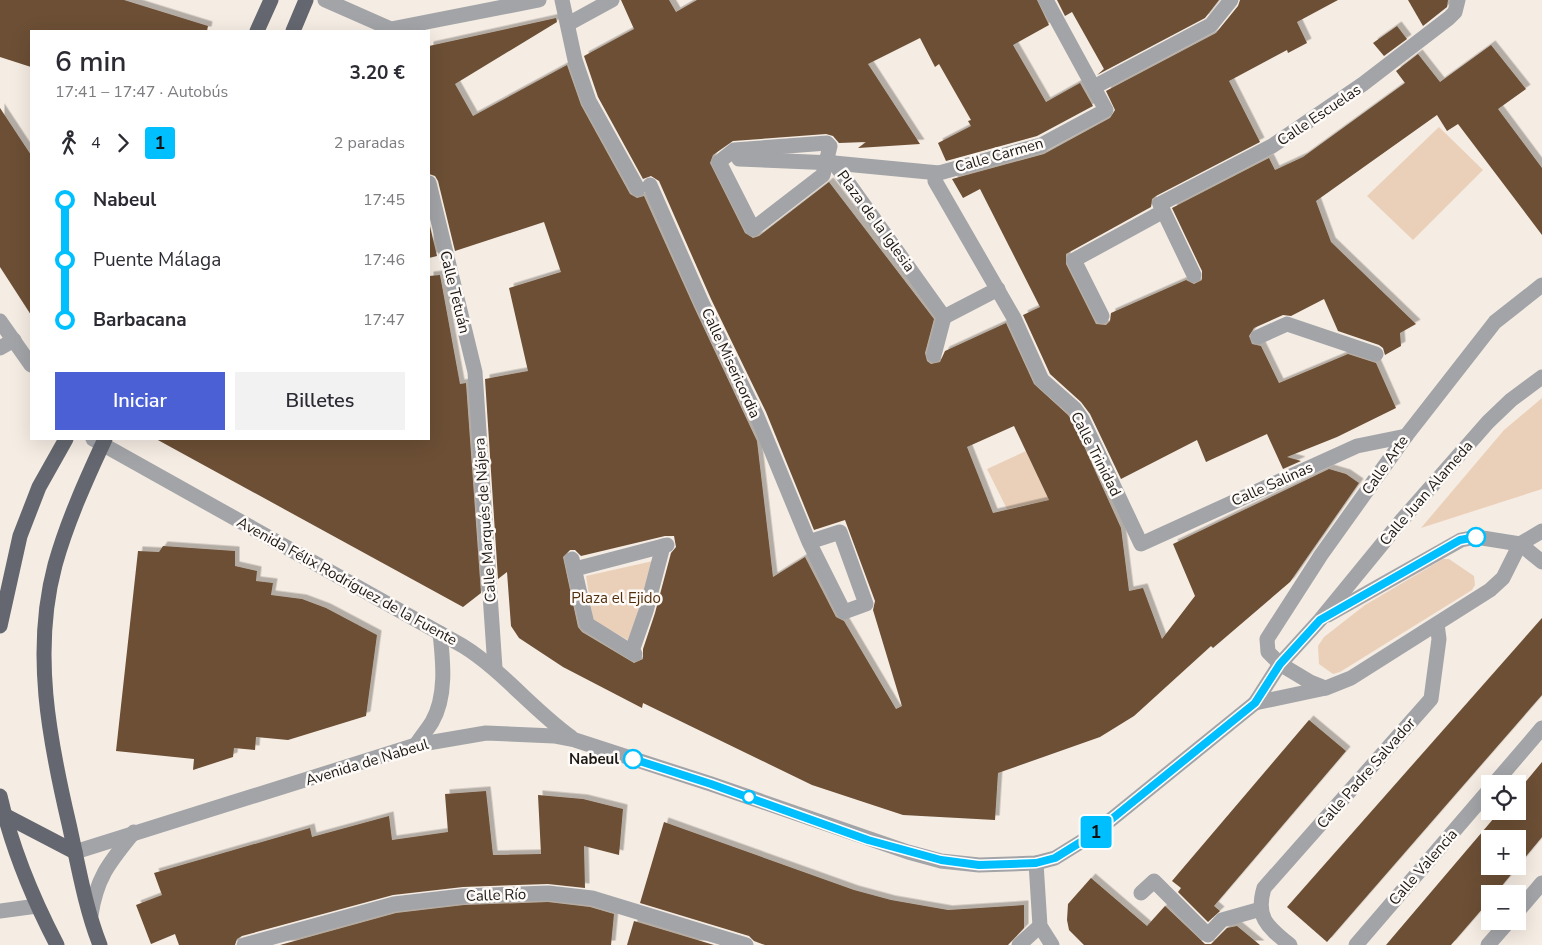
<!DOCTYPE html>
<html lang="es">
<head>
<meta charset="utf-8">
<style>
	:root { --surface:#fff; --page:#f2f2f3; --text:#2b2b33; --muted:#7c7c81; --accent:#4c60d5 }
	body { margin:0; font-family:"Nunito Sans",sans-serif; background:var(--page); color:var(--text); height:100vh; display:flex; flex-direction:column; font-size:19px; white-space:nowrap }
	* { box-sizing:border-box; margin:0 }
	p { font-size:16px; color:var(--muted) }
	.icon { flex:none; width:28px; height:28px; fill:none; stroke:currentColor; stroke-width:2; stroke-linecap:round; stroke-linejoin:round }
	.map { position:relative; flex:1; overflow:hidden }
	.sheet { position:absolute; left:30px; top:30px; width:400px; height:410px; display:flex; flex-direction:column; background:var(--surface); border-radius:0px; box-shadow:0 5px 20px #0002 }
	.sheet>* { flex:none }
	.badge { padding:0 10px; border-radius:4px; font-size:18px; line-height:32px }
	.buttons { position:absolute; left:1481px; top:775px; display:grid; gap:10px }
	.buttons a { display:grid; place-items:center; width:45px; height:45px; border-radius:0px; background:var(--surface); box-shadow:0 5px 20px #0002; font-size:25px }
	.map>.badge { position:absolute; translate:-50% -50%; box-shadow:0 0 0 2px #fff }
	.legs { display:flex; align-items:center; gap:8px; height:55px; padding:0 25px; font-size:16px }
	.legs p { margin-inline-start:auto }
	.head { display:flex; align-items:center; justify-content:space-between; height:85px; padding:0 25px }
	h1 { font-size:28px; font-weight:600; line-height:38px }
	.button { display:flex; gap:10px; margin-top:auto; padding:10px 25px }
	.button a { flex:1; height:58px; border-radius:0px; background:var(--accent); color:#fff; font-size:20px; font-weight:600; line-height:58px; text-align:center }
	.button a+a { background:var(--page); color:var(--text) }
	ul { padding:0 25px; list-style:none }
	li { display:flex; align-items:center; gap:18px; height:60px; font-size:19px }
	li i { display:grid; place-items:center; width:8px; height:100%; margin:0 6px; background:currentColor }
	li i::after { content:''; width:12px; height:12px; margin:-6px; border:4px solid; border-radius:50%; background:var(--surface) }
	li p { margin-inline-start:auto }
	li:first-child i { background:linear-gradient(#0000 50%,currentColor 0) }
	li:last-child i { background:linear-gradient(currentColor 50%,#0000 0) }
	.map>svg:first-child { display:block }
	.green { fill:#ebd0b9 }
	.building { fill:#6c4f35; fill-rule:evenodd; filter:url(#shadow) }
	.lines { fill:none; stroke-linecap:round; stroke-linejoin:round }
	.pedestrian { stroke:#a2a4a8; stroke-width:15 }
	.minor { stroke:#a2a4a8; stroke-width:15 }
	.tertiary { stroke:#a2a4a8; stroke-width:15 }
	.primary { stroke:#64676f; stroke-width:15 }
	.line-1-casing { stroke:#fff; stroke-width:11 }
	.line-1 { stroke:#00bfff; stroke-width:8 }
	.stop-1-dot { fill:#fff; stroke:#00bfff; stroke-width:2.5 }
	.labels { text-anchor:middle; stroke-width:5; stroke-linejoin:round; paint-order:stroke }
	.street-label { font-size:15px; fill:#1b1815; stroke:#fefaf7 }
	.park-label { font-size:15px; fill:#512f0c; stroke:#fefaf7 }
	.stop-label { font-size:15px; font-weight:bold; fill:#1b1815; stroke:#fefaf7; text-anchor:end }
</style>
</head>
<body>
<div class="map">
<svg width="1542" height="945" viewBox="0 0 1542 945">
	<defs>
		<filter id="shadow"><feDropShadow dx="4.5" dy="-4.5" stdDeviation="0" flood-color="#0004"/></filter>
	</defs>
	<rect width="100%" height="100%" fill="#f5ece3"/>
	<g class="green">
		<polygon points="1439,127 1483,170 1413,240 1367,196"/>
		<polygon points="1542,398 1542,489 1421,528 1504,430"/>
		<polygon points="1026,451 1049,500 1007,509 987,469"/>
		<polygon points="1443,559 1449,559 1474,576 1475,585 1472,590 1340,672 1333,674 1319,664 1318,646 1324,637 1365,605"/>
		<polygon points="653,561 631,642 593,620 586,576"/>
	</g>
	<g class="building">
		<polygon points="0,0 124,0 208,26 207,31 31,31 31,67 0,57"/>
		<path d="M621,0H669L676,12L697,0H1037L1049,25L1013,45L1046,102L1080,83L1093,106L1037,136L946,161L938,143L971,126L968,121L971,120L939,64L935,67L920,38L868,64L920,144L858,148L866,142L839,143L833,136L826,134L733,141L713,155L710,163L745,233L753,238L759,236L829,182L934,319L925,353L927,361L931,364L940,362L945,351L1006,323L1034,384L1068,415L1074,424L1121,528L1129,591L1143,588L1162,639L1195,596L1173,544L1329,469L1346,474L1359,483L1290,582L1213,648L1211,646L1134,716L1100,737L998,773L995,820L903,815L812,785L643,703L642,708L563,667L519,638L511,626L507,572L498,579L485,379L528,371L509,288L561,272L544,222L455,251L438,181L435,176L429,174V46L556,18L557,22L455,84L473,116L567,65L581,105L630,194L637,198L644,196L694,307L757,441L773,577L805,557L836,617L844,621L896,709L902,706L873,610L875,601L845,520L814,530L766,412L711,299L659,181L651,176L643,179L598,97L584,56L634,29ZM1014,426L1049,500L993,513L967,447ZM665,536H674L676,547L671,553L655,613L643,649V659L634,663L582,632L578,627L563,557L570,550H575L581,556Z"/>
		<polygon points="1057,0 1219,0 1205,18 1097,75 1104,69 1072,12 1065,16"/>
		<polygon points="1240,0 1338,0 1297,22 1307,43 1288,53 1287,50 1229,81 1260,142 1156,196 1152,199 1151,207 1066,254 1066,264 1096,324 1106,325 1110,321 1111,313 1186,280 1194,284 1202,280 1202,271 1172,208 1269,158 1275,170 1303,157 1405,83 1396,71 1418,54 1440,82 1491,45 1526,89 1498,109 1542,168 1542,235 1458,124 1447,131 1437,115 1316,201 1331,242 1416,324 1400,333 1401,346 1385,355 1383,348 1379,345 1338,331 1324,299 1291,316 1283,315 1254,328 1249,336 1252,344 1261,346 1279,383 1348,354 1376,363 1396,408 1337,437 1287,457 1301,461 1283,469 1267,434 1206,462 1197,440 1121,479 1090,414 1081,402 1050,374 1023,315 1040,307 980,189 963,198 952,179 1044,154 1110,118 1115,110 1106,91 1216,33 1238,6"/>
		<polygon points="1408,0 1448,0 1447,7 1423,26"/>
		<polygon points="1397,26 1407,39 1384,56 1373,43"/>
		<polygon points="0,108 31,155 31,315 0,267"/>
		<polygon points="429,222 437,256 429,258"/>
		<polygon points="440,275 460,384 466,383 481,593 463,607 156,439 429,439 429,276"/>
		<polygon points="163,546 235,551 235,566 257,571 256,581 273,583 271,595 302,599 326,608 377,635 366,716 288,740 256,737 255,750 234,748 233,757 193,770 194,759 116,751 138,551 159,552"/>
		<polygon points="1542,618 1542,695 1327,942 1287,907"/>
		<polygon points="1309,720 1346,751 1214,906 1220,911 1208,922 1178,892 1181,888 1172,881"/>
		<path d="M1542,762V837L1495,894H1490V900L1451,945H1386L1500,811H1518V791ZM1490,839H1518V866H1490Z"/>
		<polygon points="486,791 493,855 541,854 538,795 583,799 623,809 619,855 584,846 585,888 548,884 463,887 393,895 242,936 237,939 235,945 179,945 175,934 151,944 136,905 162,895 154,873 310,828 312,837 389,816 392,840 448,832 445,794"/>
		<polygon points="664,822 854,890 891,900 948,910 1024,905 1024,928 1008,945 765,945 754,941 749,936 640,903"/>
		<polygon points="1091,878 1147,926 1165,906 1205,944 1211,944 1227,928 1237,926 1260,945 1084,945 1069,930 1067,920 1068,904"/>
		<polygon points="548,902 590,907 614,914 611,945 280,945 396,913 464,905"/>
		<polygon points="634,921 714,945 627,945"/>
	</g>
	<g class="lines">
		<g class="pedestrian">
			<polyline points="562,0 575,60 589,101 638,189"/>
			<polyline points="568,24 612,0"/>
			<polyline points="1094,87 1211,25 1231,0"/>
			<polygon points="827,143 830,146 823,175 753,229 719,162 734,150"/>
			<polyline points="735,152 739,159 834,163 939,173"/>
			<polyline points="834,163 944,317 934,355"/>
			<polyline points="650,185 702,303 757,416 809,542 844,612 866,604 840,532 809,542"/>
			<polyline points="1160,204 1194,275"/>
			<polyline points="1102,316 1074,260 1162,212"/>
			<polyline points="944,317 998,289"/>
			<polyline points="1258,337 1287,324 1376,354"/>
			<polyline points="572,559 587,624 635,654"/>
			<polyline points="575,569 667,545"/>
			<polyline points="632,651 646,611 663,546"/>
			<polyline points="1141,893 1154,881 1208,935 1222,920 1261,909"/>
			<polyline points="244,945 394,904 463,896 548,893 592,898 746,945"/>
		</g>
		<g class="minor">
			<polyline points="325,0 391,29"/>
			<polyline points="1046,0 1106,110 1041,145 939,173 935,176 935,181 1014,318 1042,380 1075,409 1082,419 1141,544 1357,446 1406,436"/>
			<polyline points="391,29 539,0"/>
			<polyline points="429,183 475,372 495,668"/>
			<polyline points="1160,204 1272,146 1363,84 1449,18 1455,12 1458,0"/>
			<polyline points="0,321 31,365"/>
			<polyline points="0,348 14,340"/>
			<path d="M93,439L463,646C503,671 532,709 571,737"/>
			<polyline points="1520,544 1542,562"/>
			<polyline points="1280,664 1268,652 1267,639 1321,555 1406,436 1495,322 1542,285"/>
			<path d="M416,745C421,737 427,730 432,722C447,696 443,661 440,633"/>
			<polyline points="1494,784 1542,728"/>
			<polyline points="75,852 416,745 486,733 554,736 575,740 711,784 908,852 941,861 979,865 1036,863 1055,858 1092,835 1255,703"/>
			<polyline points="1036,863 1040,926 1052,945"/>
			<polyline points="0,911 37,906"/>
			<polyline points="1518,911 1542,883"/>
			<path d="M91,915C97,876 110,862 134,832"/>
			<polyline points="1019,945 1040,926"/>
			<path d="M1290,945C1268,927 1255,918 1264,888L1431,699L1439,639L1437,624"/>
			<polyline points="1356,945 1490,789"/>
			<polyline points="1488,945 1509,921"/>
		</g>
		<g class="tertiary">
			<polyline points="1328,615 1461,540 1476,537 1520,544"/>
			<polyline points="1280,664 1310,682 1325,688"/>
			<polyline points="1255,703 1280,664 1320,620 1401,521 1488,422 1511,400 1542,377"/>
			<polyline points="1255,703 1326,688 1351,678 1490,590 1503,578 1520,544 1542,531"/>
		</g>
		<g class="primary">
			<polyline points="257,31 271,0"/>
			<polyline points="293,31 306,0"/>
			<polyline points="0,626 20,536 39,487 66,439"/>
			<path d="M0,796C12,849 32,897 57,945"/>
			<polyline points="4,815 75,852"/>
			<path d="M100,945C85,907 78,864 69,824C49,739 32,651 55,565C67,522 86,480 105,439"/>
		</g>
	</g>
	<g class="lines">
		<g class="line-1-casing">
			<polyline id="line-1" points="633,759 711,784 868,840 941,860 979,865 1036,863 1055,858 1092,835 1255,703 1280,664 1320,620 1460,540 1476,537"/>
		</g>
		<use href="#line-1" class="line-1"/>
	</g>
	<g class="stop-1-dot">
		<circle cx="1476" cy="537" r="9"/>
		<circle cx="633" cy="759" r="9"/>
		<circle cx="749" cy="797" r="6"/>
	</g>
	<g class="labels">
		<g class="street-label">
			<text transform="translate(1319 115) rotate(-34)" y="5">Calle Escuelas</text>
			<text transform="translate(999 155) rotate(-16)" y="5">Calle Carmen</text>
			<text transform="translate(876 221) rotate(54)" y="5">Plaza de la Iglesia</text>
			<text transform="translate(455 292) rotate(76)" y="5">Calle Tetuán</text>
			<text transform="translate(731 363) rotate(65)" y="5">Calle Misericordia</text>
			<text transform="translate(1096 454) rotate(63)" y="5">Calle Trinidad</text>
			<text transform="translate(1385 465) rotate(-55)" y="5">Calle Arte</text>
			<text transform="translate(1272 484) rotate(-24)" y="5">Calle Salinas</text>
			<text transform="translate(1426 493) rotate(-49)" y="5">Calle Juan Alameda</text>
			<text transform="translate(485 520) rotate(-94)" y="5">Calle Marqués de Nájera</text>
			<text transform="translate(347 581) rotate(29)" y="5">Avenida Félix Rodríguez de la Fuente</text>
			<text transform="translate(367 762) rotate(-17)" y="5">Avenida de Nabeul</text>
			<text transform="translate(1366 773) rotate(-49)" y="5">Calle Padre Salvador</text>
			<text transform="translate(1423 867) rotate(-49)" y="5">Calle Valencia</text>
			<text transform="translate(496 895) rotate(-2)" y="5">Calle Río</text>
		</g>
		<g class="park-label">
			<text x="616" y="603">Plaza el Ejido</text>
		</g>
		<g class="stop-label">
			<text x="619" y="764">Nabeul</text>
		</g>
	</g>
</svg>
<div class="buttons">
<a><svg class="icon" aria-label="locate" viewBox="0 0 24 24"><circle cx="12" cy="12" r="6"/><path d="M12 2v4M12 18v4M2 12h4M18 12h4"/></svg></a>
<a>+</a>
<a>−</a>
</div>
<b class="badge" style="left:1096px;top:832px;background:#00bfff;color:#111">1</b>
<section class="sheet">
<div class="head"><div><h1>6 min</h1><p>17:41 – 17:47 · Autobús</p></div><b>3.20 €</b></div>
<div class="legs"><svg class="icon" aria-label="walk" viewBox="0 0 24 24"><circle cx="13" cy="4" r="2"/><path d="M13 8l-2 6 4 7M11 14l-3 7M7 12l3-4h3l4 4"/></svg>4<svg class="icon" aria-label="forward" viewBox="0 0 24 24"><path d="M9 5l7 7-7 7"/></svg><b class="badge" style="background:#00bfff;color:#111">1</b><p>2 paradas</p></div>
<ul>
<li><i style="color:#00bfff"></i><b>Nabeul</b><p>17:45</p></li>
<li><i style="color:#00bfff"></i><span>Puente Málaga</span><p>17:46</p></li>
<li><i style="color:#00bfff"></i><b>Barbacana</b><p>17:47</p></li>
</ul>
<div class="button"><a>Iniciar</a><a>Billetes</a></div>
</section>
</div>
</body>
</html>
